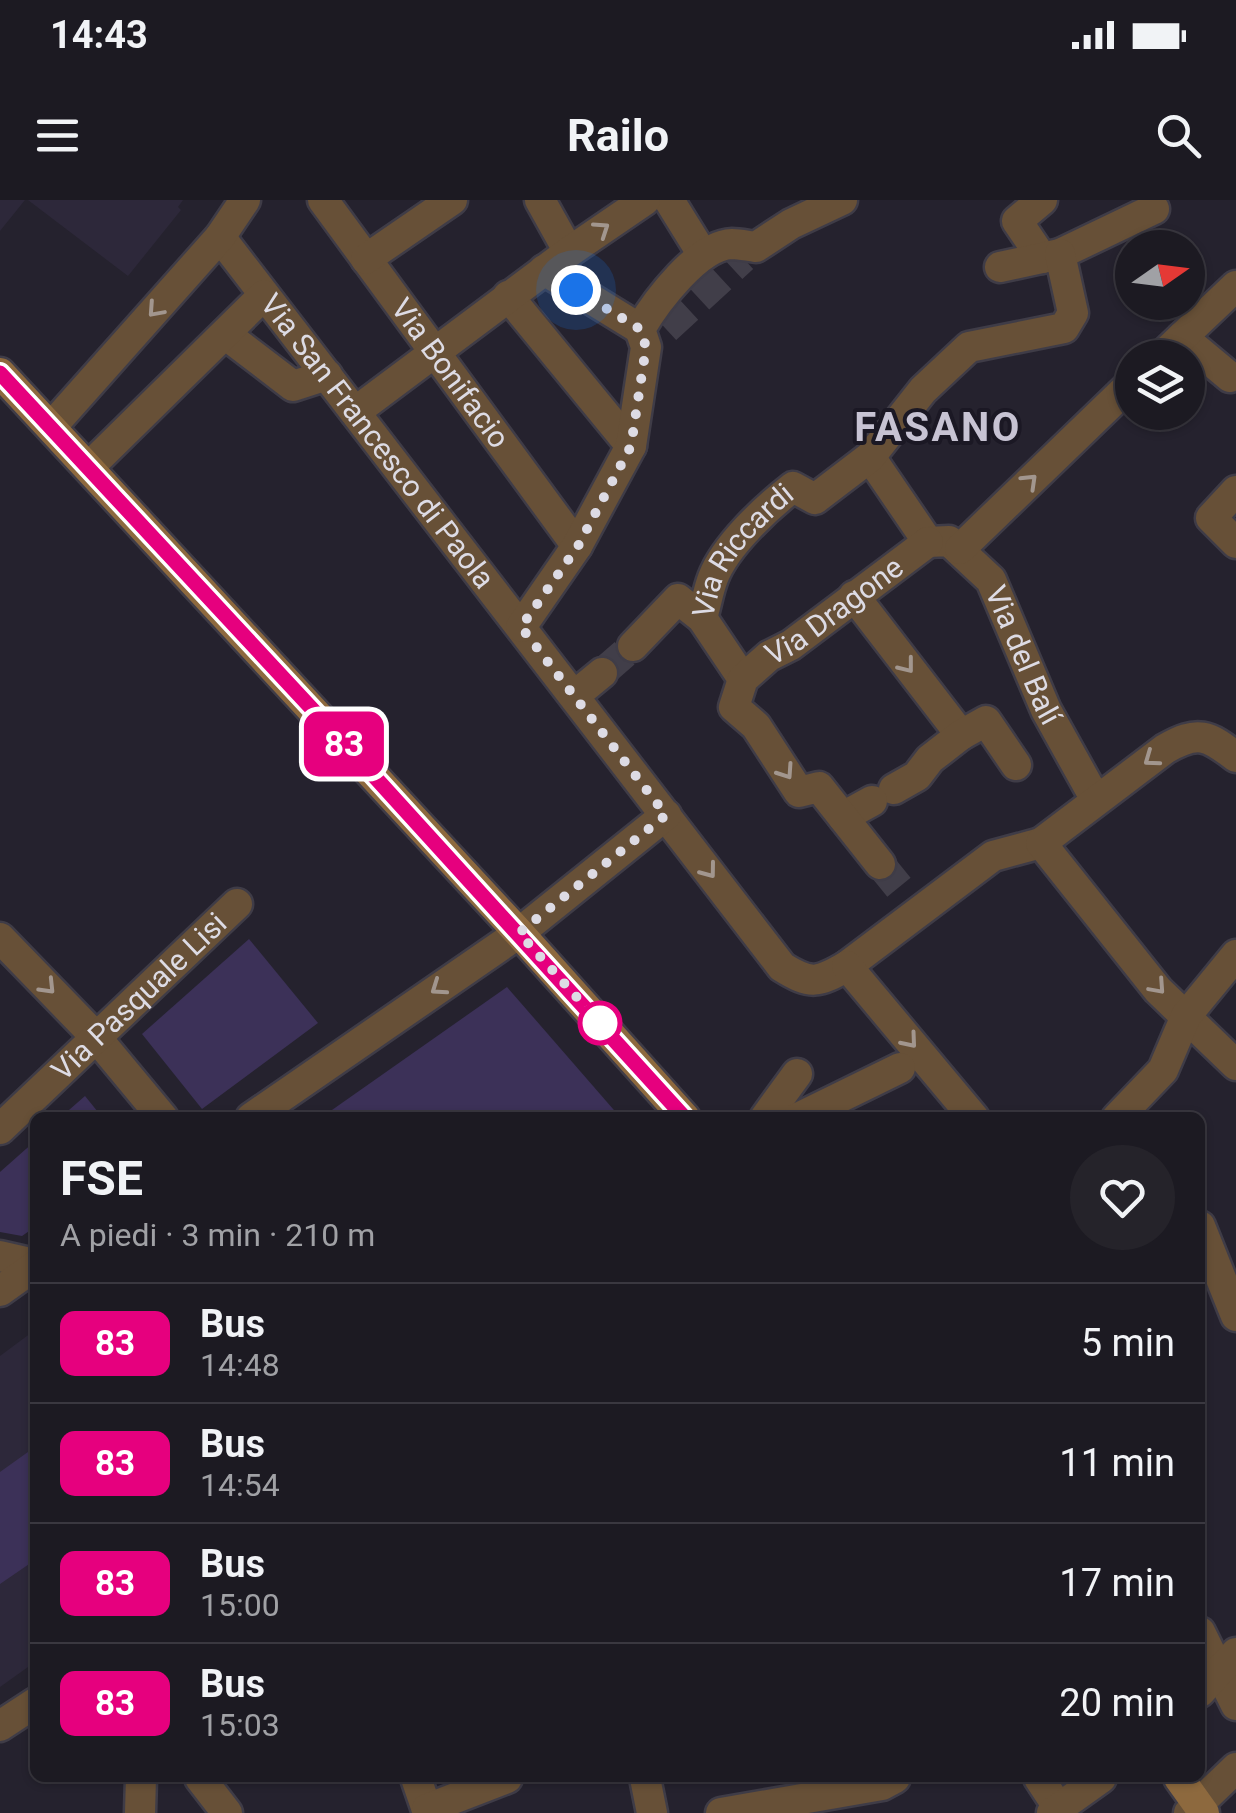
<!DOCTYPE html>
<html lang="it">
<head>
<meta charset="utf-8">
<style>
	:root { --surface:#1c1a22; --page:#25232a; --text:#f1f3f6; --muted:#a0a1a5; --line:#3a3840 }
	body { margin:0; font-family:Roboto,sans-serif; background:var(--page); color:var(--text); height:100vh; display:flex; flex-direction:column; font-size:38px; white-space:nowrap }
	* { box-sizing:border-box; margin:0 }
	p { font-size:32px; color:var(--muted) }
	.icon { flex:none; width:55px; height:55px; fill:none; stroke:currentColor; stroke-width:2; stroke-linecap:round; stroke-linejoin:round }
	.map { position:relative; flex:1; overflow:hidden }
	.side { position:absolute; left:30px; top:912px; width:1175px; height:670px; display:flex; flex-direction:column; background:var(--surface); border-radius:15px; box-shadow:0 2px 8px #0004,0 0 0 2px var(--line) }
	.side>* { flex:none }
	.badge { padding:0 20px; border-radius:15px; font-size:35px; line-height:65px }
	.needle { width:65px; rotate:76deg }
	.tools { position:absolute; left:1115px; top:30px; display:grid; gap:20px }
	.tools a { display:grid; place-items:center; width:90px; height:90px; border-radius:50%; background:var(--surface); box-shadow:0 2px 8px #0004,0 0 0 2px var(--line); font-size:50px }
	.you { position:absolute; width:50px; height:50px; margin:-25px; border:8px solid #fff; border-radius:50%; background:#1a73e8; box-shadow:0 0 0 15px #1a73e833 }
	.map>.badge { position:absolute; translate:-50% -50%; box-shadow:0 0 0 5px #fff }
	.round { display:grid; place-items:center; flex:none; width:105px; height:105px; border-radius:52px; background:var(--page) }
	.head { display:flex; align-items:center; justify-content:space-between; height:170px; padding:0 30px }
	h1 { font-size:48px; font-weight:700; line-height:75px }
	ul { padding:0; list-style:none }
	li { display:flex; align-items:center; gap:30px; height:120px; padding:0 30px; border-top:2px solid var(--line) }
	li div { flex:1 }
	li b { display:block; font-size:38px }
	li em { font-style:normal }
	li .badge { min-width:110px; font-weight:700; text-align:center }
	.status { display:flex; justify-content:space-between; align-items:center; height:70px; padding:0 50px; background:var(--surface); direction:ltr }
	.status svg { height:28px; fill:currentColor }
	header { display:flex; justify-content:space-between; align-items:center; height:130px; padding:0 30px; background:var(--surface); font-size:45px; font-weight:700 }
	.map>svg:first-child { display:block }
	.built { fill:#2d283a }
	.green { fill:#3c3158 }
	.lines { fill:none; stroke-linecap:round; stroke-linejoin:round }
	.street-tunnel { stroke:#413e49; stroke-width:30; stroke-dasharray:30 15; stroke-linecap:butt }
	.street-casing { stroke:#3f3c47; stroke-width:35 }
	.secondary-casing { stroke:#3f3c47; stroke-width:35 }
	.street { stroke:#675037; stroke-width:30 }
	.secondary { stroke:#8d693e; stroke-width:30 }
	.oneway { stroke:#a2968e }
	.line-casing { stroke:#fff; stroke-width:22 }
	.line { stroke:#e6007e; stroke-width:15 }
	.walk { stroke:#dddbe4; stroke-width:10; stroke-dasharray:0 18 }
	.stop-dot { fill:#fff; stroke:#e6007e; stroke-width:5 }
	.labels { text-anchor:middle; stroke-width:8; stroke-linejoin:round; paint-order:stroke }
	.street-label { font-size:30px; fill:#dddbe4; stroke:#1b1824 }
	.district-label { font-size:40px; font-weight:bold; letter-spacing:2.5px; fill:#c7c3d3; stroke:#1b1824 }
</style>
</head>
<body>
<div class="status"><b>14:43</b><svg viewBox="0 0 49 12"><path d="M0 12V9h3v3zM5 12V6h3v6zM10 12V3h3v9zM15 12V0h3v12zM26 1h20v11H26zM47 4h2v5h-2z"/></svg></div>
<header><svg class="icon" aria-label="menu" viewBox="0 0 24 24"><path d="M4 6h16M4 12h16M4 18h16"/></svg>Railo<svg class="icon" aria-label="search" viewBox="0 0 24 24"><circle cx="10" cy="10" r="6"/><path d="M15 15l6 6"/></svg></header>
<div class="map">
<svg width="1236" height="1613" viewBox="0 0 1236 1613">
	<rect width="100%" height="100%" fill="#25222e"/>
	<g class="built">
		<polygon points="0,0 25,0 0,31"/>
		<polygon points="28,0 183,0 178,7 181,10 128,76"/>
		<polygon points="35,1130 35,1462 0,1487 0,1156"/>
	</g>
	<g class="green">
		<polygon points="249,739 318,823 202,909 142,834"/>
		<polygon points="507,787 620,917 322,917"/>
		<polygon points="85,896 102,917 61,917"/>
		<polygon points="35,941 35,1027 22,1036 0,1032 0,972"/>
		<polygon points="35,1247 35,1360 0,1384 0,1272"/>
	</g>
	<g class="lines">
		<g class="street-tunnel">
			<polyline points="666,129 743,58"/>
			<polyline points="602,473 633,446"/>
			<polyline points="880,664 902,691"/>
		</g>
		<g class="street-casing">
			<g id="street">
				<path id="s1" d="M323,0L577,346"/>
				<polyline points="540,0 569,52"/>
				<polyline points="669,0 703,55"/>
				<path id="s2" d="M220,37L782,767C811,785 818,783 847,766L993,656L1041,643"/>
				<polyline points="1042,58 1017,21 1042,0"/>
				<polyline points="366,59 452,0"/>
				<polyline points="1000,67 1060,54 1154,9"/>
				<polyline points="544,70 640,129"/>
				<polyline points="508,96 631,246"/>
				<polyline points="225,134 293,186 327,175"/>
				<polyline points="1182,137 1230,177"/>
				<polyline points="1160,158 1236,86"/>
				<polyline points="355,212 569,52 645,0"/>
				<polyline points="52,226 220,37 245,0"/>
				<polyline points="870,257 928,342"/>
				<polyline points="89,267 264,95"/>
				<polyline points="1236,291 1211,318 1236,343"/>
				<path id="s3" d="M928,342L949,341L991,380L1046,510L1096,600"/>
				<polyline points="960,349 1132,183"/>
				<polyline points="854,396 961,535"/>
				<path id="s4" d="M702,418C706,405 708,391 713,378C725,346 766,308 793,287L815,299L870,257L923,190L969,147L1064,128L1073,113L1060,54"/>
				<path d="M521,427L577,346L631,246L646,147L640,129C656,102 698,45 732,44C739,44 748,46 756,47L791,24L842,0"/>
				<polyline points="633,446 678,399 702,418 743,479"/>
				<polyline points="574,496 602,473"/>
				<path d="M1236,557C1208,535 1198,530 1165,549L1041,643L1158,790L1236,865"/>
				<polyline points="894,589 917,576 930,559 961,535 986,521 1016,565"/>
				<polyline points="843,617 872,601"/>
				<path id="s5" d="M880,664L819,587L799,592L756,526L734,507L743,479L769,456L791,445L928,342"/>
				<polyline points="0,738 95,836 163,918"/>
				<polyline points="847,766 974,918"/>
				<polyline points="251,918 519,733 666,615"/>
				<polyline points="765,918 797,874"/>
				<polyline points="798,918 900,868"/>
				<polyline points="1117,918 1163,870 1186,816 1236,755"/>
				<path id="s6" d="M0,929L237,704"/>
				<polyline points="1200,1026 1236,1116"/>
				<polyline points="0,1056 35,1064"/>
				<polyline points="0,1091 35,1066"/>
				<polyline points="1200,1432 1236,1505"/>
				<polyline points="1200,1492 1236,1453"/>
				<polyline points="0,1526 35,1503"/>
				<polyline points="200,1578 227,1613"/>
				<polyline points="416,1578 428,1613"/>
				<polyline points="645,1578 652,1613"/>
				<polyline points="1039,1578 1062,1613"/>
				<polyline points="427,1609 507,1578"/>
				<polyline points="140,1613 141,1578"/>
				<polyline points="721,1613 882,1585 895,1578"/>
				<polyline points="1052,1613 1101,1578"/>
				<polyline points="1189,1613 1236,1568"/>
			</g>
		</g>
		<g class="secondary-casing">
			<g id="secondary">
				<polyline points="0,173 519,733 685,918"/>
				<polyline points="1179,1578 1204,1613"/>
			</g>
		</g>
		<use href="#street" class="street"/>
		<use href="#secondary" class="secondary"/>
	</g>
	<defs><path id="oneway-chevron" d="M-2-3.5L2.5 0L-2 3.5" fill="none" stroke-width="1.6" stroke-linecap="round" stroke-linejoin="round" transform="scale(2.5)"/></defs>
	<g class="oneway">
		<use href="#oneway-chevron" transform="translate(602 29) rotate(-34)"/>
		<use href="#oneway-chevron" transform="translate(155 110) rotate(132)"/>
		<use href="#oneway-chevron" transform="translate(1030 281) rotate(-44)"/>
		<use href="#oneway-chevron" transform="translate(907 466) rotate(52)"/>
		<use href="#oneway-chevron" transform="translate(1151 559) rotate(144)"/>
		<use href="#oneway-chevron" transform="translate(786 572) rotate(56)"/>
		<use href="#oneway-chevron" transform="translate(709 671) rotate(53)"/>
		<use href="#oneway-chevron" transform="translate(48 787) rotate(46)"/>
		<use href="#oneway-chevron" transform="translate(1158 787) rotate(48)"/>
		<use href="#oneway-chevron" transform="translate(438 788) rotate(145)"/>
		<use href="#oneway-chevron" transform="translate(910 841) rotate(50)"/>
	</g>
	<g class="lines">
		<g class="line-casing">
			<polyline id="line" points="0,173 353,553 685,918"/>
		</g>
		<use href="#line" class="line"/>
		<polyline class="walk" points="576,90 640,129 646,147 631,246 578,346 521,427 666,615 519,733 600,823"/>
	</g>
	<circle class="stop-dot" cx="600" cy="823" r="20"/>
	<g class="labels">
		<g class="street-label">
			<text dy="10" stroke="none"><textPath href="#s1" startOffset="215">Via Bonifacio</textPath></text>
			<text dy="10" stroke="none"><textPath href="#s2" startOffset="258">Via San Francesco di Paola</textPath></text>
			<text dy="10" stroke="none"><textPath href="#s4" startOffset="80">Via Riccardi</textPath></text>
			<text dy="10" stroke="none"><textPath href="#s5" startOffset="370">Via Dragone</textPath></text>
			<text dy="10" stroke="none"><textPath href="#s3" startOffset="160">Via del Balí</textPath></text>
			<text dy="10" stroke="none"><textPath href="#s6" startOffset="192">Via Pasquale Lisi</textPath></text>
		</g>
		<g class="district-label">
			<text x="938" y="241">FASANO</text>
		</g>
	</g>
</svg>
<div class="tools">
<a><svg class="needle" viewBox="-14 -14 28 28"><path d="M0-13l5 13h-10z" fill="#e53935"/><path d="M0 13l5-13h-10z" fill="#a0a1a5"/></svg></a>
<a><svg class="icon" aria-label="layers" viewBox="0 0 24 24"><path d="M12 4l9 5-9 5-9-5zM3 14l9 5 9-5"/></svg></a>
</div>
<div class="you" style="left:576px;top:90px"></div>
<b class="badge" style="left:344px;top:544px;background:#e6007e;color:#fff">83</b>
<section class="side">
<div class="head"><div><h1>FSE</h1><p>A piedi · 3 min · 210 m</p></div><a class="round"><svg class="icon" aria-label="heart" viewBox="0 0 24 24"><path d="M12 20l-8-8c-3-5 5-10 8-4 3-6 11-1 8 4z"/></svg></a></div>
<ul>
<li><span class="badge" style="background:#e6007e;color:#fff">83</span><div><b>Bus</b><p>14:48</p></div><em>5 min</em></li>
<li><span class="badge" style="background:#e6007e;color:#fff">83</span><div><b>Bus</b><p>14:54</p></div><em>11 min</em></li>
<li><span class="badge" style="background:#e6007e;color:#fff">83</span><div><b>Bus</b><p>15:00</p></div><em>17 min</em></li>
<li><span class="badge" style="background:#e6007e;color:#fff">83</span><div><b>Bus</b><p>15:03</p></div><em>20 min</em></li>
</ul>
</section>
</div>
</body>
</html>
